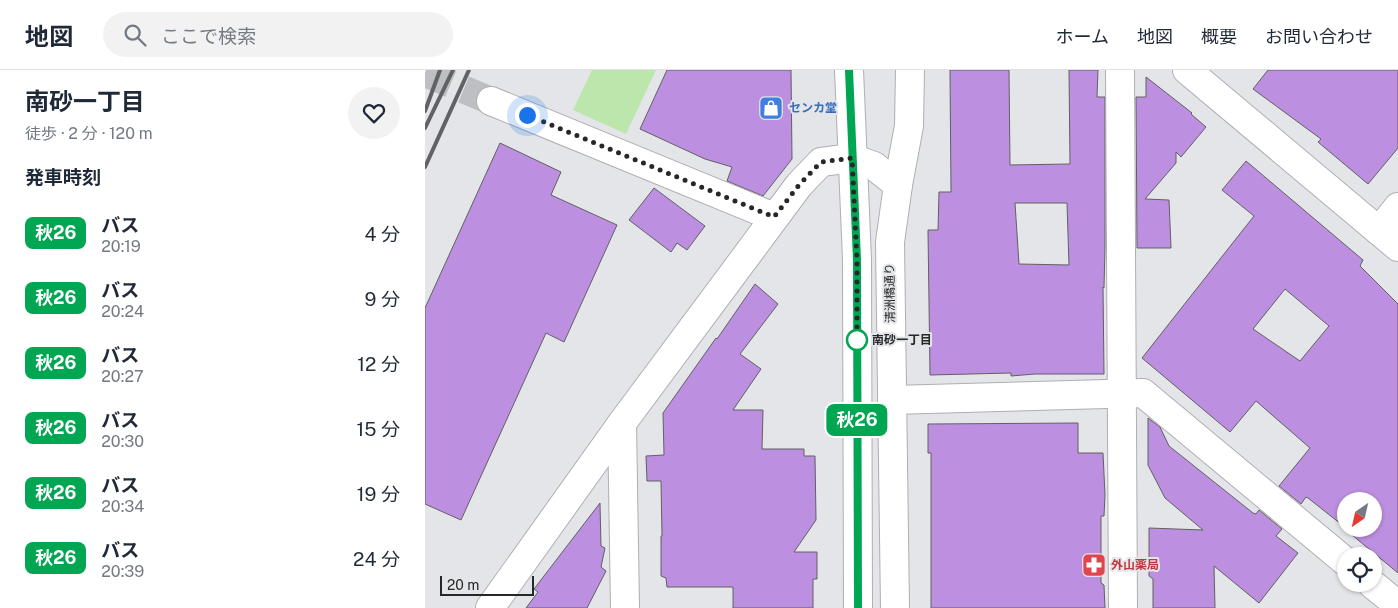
<!DOCTYPE html>
<html lang="ja">
<head>
<meta charset="utf-8">
<style>
	:root { --surface:#fff; --page:#f2f2f3; --text:#1f2937; --muted:#747a83; --line:#e0e1e3 }
	body { margin:0; font-family:"Public Sans","Noto Sans JP",sans-serif; background:var(--page); color:var(--text); height:100vh; display:flex; flex-direction:column; font-size:19px; white-space:nowrap }
	* { box-sizing:border-box; margin:0 }
	p { font-size:16px; color:var(--muted) }
	.icon { flex:none; width:28px; height:28px; fill:none; stroke:currentColor; stroke-width:2; stroke-linecap:round; stroke-linejoin:round }
	.map { position:relative; flex:1; overflow:hidden }
	.side { display:flex; flex-direction:column; background:var(--surface); width:425px }
	.side>* { flex:none }
	.badge { padding:0 10px; border-radius:8px; font-size:18px; line-height:32px }
	.needle { width:32px; rotate:214deg }
	.buttons { position:absolute; left:912px; top:422px; display:grid; gap:10px }
	.buttons a { display:grid; place-items:center; width:45px; height:45px; border-radius:50%; background:var(--surface); box-shadow:0 1px 4px #0004; font-size:25px }
	.scale { position:absolute; left:15px; bottom:12px; width:94px; box-sizing:border-box; padding-left:5px; border:2px solid #262728; border-top:0; font-size:14px; line-height:18px; white-space:nowrap; color:#262728; -webkit-text-stroke:4px #e4e5e8; paint-order:stroke }
	.you { position:absolute; width:25px; height:25px; margin:-12px; border:4px solid #fff; border-radius:50%; background:#1a73e8; box-shadow:0 0 0 8px #1a73e833 }
	.map>.badge { position:absolute; translate:-50% -50%; box-shadow:0 0 0 2px #fff }
	h2 { padding:0 25px; font-size:19px; line-height:45px }
	.round { display:grid; place-items:center; flex:none; width:52px; height:52px; border-radius:26px; background:var(--page) }
	.overview { display:flex; align-items:center; justify-content:space-between; height:85px; padding:0 25px }
	h1 { font-size:24px; font-weight:700; line-height:38px }
	ul { padding:0; list-style:none }
	li { display:flex; align-items:center; gap:15px; height:65px; padding:0 25px }
	li div { flex:1 }
	li b { display:block; font-size:19px }
	li em { font-style:normal }
	li .badge { min-width:55px; font-weight:700; text-align:center }
	header { display:flex; align-items:center; gap:30px; box-sizing:border-box; height:70px; padding:0 25px; background:var(--surface); border-bottom:1px solid var(--line) }
	header strong { font-size:24px }
	nav { display:flex; gap:28px; margin-inline-start:auto; font-size:18px }
	.search { width:350px; height:45px; background:var(--page); display:flex; align-items:center; gap:12px; box-sizing:border-box; padding:0 18px; border-radius:28px; color:var(--muted); font-size:19px }
	main { display:flex; flex:1; min-height:0 }
	.map>svg:first-child { display:block }
	.green { fill:#bde6ad }
	.building { fill:#bc8fe0; stroke:#616063; fill-rule:evenodd }
	.lines { fill:none; stroke-linecap:round; stroke-linejoin:round }
	.minor-tunnel { stroke:#bebfc2; stroke-width:28; stroke-dasharray:28 14; stroke-linecap:butt }
	.minor-casing { stroke:#afafb2; stroke-width:30 }
	.major-casing { stroke:#afafb2; stroke-width:30 }
	.minor { stroke:#fff; stroke-width:28 }
	.major { stroke:#fff; stroke-width:28 }
	.rail { stroke:#616264; stroke-width:4 }
	.line-casing { stroke:#fff; stroke-width:11 }
	.line { stroke:#00a651; stroke-width:8 }
	.walk { stroke:#262728; stroke-width:5; stroke-dasharray:0 9 }
	.stop-dot { fill:#fff; stroke:#00a651; stroke-width:2.5 }
	.labels { text-anchor:middle; stroke-width:4; stroke-linejoin:round; paint-order:stroke }
	.shop-label { font-size:12px; font-weight:bold; fill:#366cbe; stroke:#e4e5e8; text-anchor:start }
	.street-label { font-size:12px; fill:#262728; stroke:#e4e5e8 }
	.stop-label { font-size:12px; font-weight:bold; fill:#262728; stroke:#e4e5e8; text-anchor:start }
	.health-label { font-size:12px; font-weight:bold; fill:#be3a42; stroke:#e4e5e8; text-anchor:start }
</style>
</head>
<body>
<header>
<strong>地図</strong>
<div class="search"><svg class="icon" aria-label="search" viewBox="0 0 24 24"><circle cx="10" cy="10" r="6"/><path d="M15 15l6 6"/></svg>ここで検索</div>
<nav><a>ホーム</a><a>地図</a><a>概要</a><a>お問い合わせ</a></nav>
</header>
<main>
<section class="side">
<div class="overview"><div><h1>南砂一丁目</h1><p>徒歩 · 2 分 · 120 m</p></div><a class="round"><svg class="icon" aria-label="heart" viewBox="0 0 24 24"><path d="M12 20l-8-8c-3-5 5-10 8-4 3-6 11-1 8 4z"/></svg></a></div>
<h2>発車時刻</h2>
<ul>
<li><span class="badge" style="background:#00a651;color:#fff">秋26</span><div><b>バス</b><p>20:19</p></div><em>4 分</em></li>
<li><span class="badge" style="background:#00a651;color:#fff">秋26</span><div><b>バス</b><p>20:24</p></div><em>9 分</em></li>
<li><span class="badge" style="background:#00a651;color:#fff">秋26</span><div><b>バス</b><p>20:27</p></div><em>12 分</em></li>
<li><span class="badge" style="background:#00a651;color:#fff">秋26</span><div><b>バス</b><p>20:30</p></div><em>15 分</em></li>
<li><span class="badge" style="background:#00a651;color:#fff">秋26</span><div><b>バス</b><p>20:34</p></div><em>19 分</em></li>
<li><span class="badge" style="background:#00a651;color:#fff">秋26</span><div><b>バス</b><p>20:39</p></div><em>24 分</em></li>
</ul>
</section>
<div class="map">
<svg width="973" height="538" viewBox="0 0 973 538">
	<rect width="100%" height="100%" fill="#e4e5e8"/>
	<polygon class="green" points="167,0 231,0 201,64 148,40"/>
	<g class="building">
		<polygon points="242,0 366,0 367,89 338,126 302,111 307,97 280,89 215,59"/>
		<path d="M525,0H584L585,95L645,94L644,0H673L672,27H680V178L679,218L678,217L679,304H610L586,306V303L505,305L503,160H513L514,122H526ZM590,133H642L644,195L594,194Z"/>
		<polygon points="843,0 973,0 973,78 943,114 893,72 896,69 828,19"/>
		<polygon points="721,7 767,43 766,44 781,57 756,87 751,82 751,93 720,129 744,130 746,178 712,178 711,27 721,27"/>
		<polygon points="75,73 136,102 126,125 192,155 139,272 121,263 36,450 0,434 0,238"/>
		<path d="M821,91L938,190L935,196L973,234V503L921,460L949,459V431H921V458L883,428L881,427L876,434L854,416L885,378L831,331L805,362L717,288L829,146L797,120ZM860,219L904,256L875,291L828,259Z"/>
		<polygon points="229,118 280,156 262,180 252,173 246,182 204,150"/>
		<polygon points="330,214 353,234 315,284 336,299 308,340 338,340 337,379 379,379 379,386 390,386 391,450 369,482 392,482 392,509 388,509 388,538 308,538 308,517 242,517 241,508 236,506 236,466 237,466 236,411 222,411 221,386 239,385 238,343 291,268 292,269"/>
		<polygon points="723,348 735,357 744,376 828,443 831,444 834,440 857,459 851,466 873,483 834,533 789,496 790,538 728,538 728,509 724,506 724,458 778,460 740,428 723,395"/>
		<polygon points="653,353 653,383 678,383 680,425 679,446 676,446 676,513 679,515 680,538 506,538 506,383 503,383 503,354"/>
		<polygon points="175,433 176,476 180,478 176,497 181,501 162,538 101,538 113,522 109,519"/>
	</g>
	<g class="lines">
		<polyline class="minor-tunnel" points="0,3 66,31"/>
		<g class="minor-casing">
			<g id="minor">
				<polyline points="695,0 698,538"/>
				<polyline points="762,0 973,177"/>
				<polyline points="66,31 349,147"/>
				<polyline points="954,161 973,137"/>
				<polyline points="467,330 718,323 921,492"/>
				<polyline points="197,353 200,538"/>
				<polyline points="947,514 973,535"/>
				<polyline points="65,538 197,353 374,115 396,92 427,88 449,96 473,115"/>
			</g>
		</g>
		<g class="major-casing">
			<g id="major">
				<polyline points="424,0 432,190 433,538"/>
				<polyline points="470,538 465,172 473,115 484,56 485,0"/>
			</g>
		</g>
		<use href="#minor" class="minor"/>
		<use href="#major" class="major"/>
		<g class="rail">
			<polyline points="0,41 15,0"/>
			<polyline points="0,58 28,0"/>
			<polyline points="0,97 44,0"/>
		</g>
	</g>
	<g class="lines">
		<g class="line-casing">
			<polyline id="line" points="424,0 432,190 433,538"/>
		</g>
		<use href="#line" class="line"/>
		<polyline class="walk" points="102,45 349,147 374,115 396,92 427,88 432,190 432,270"/>
	</g>
	<defs>
		<g id="shop-square" transform="scale(1.25)"><rect x="-9" y="-9" width="18" height="18" rx="4" fill="#3f7fe0" stroke="#e4e5e8"/><path d="M-5-2.5h2.3a2.7 3.5 0 0 1 5.4 0H5L5.5 6h-11ZM-1.5-2.5h3a1.5 2.3 0 0 0-3 0Z" fill="#fff"/></g>
		<g id="pharmacy-square" transform="scale(1.25)"><rect x="-9" y="-9" width="18" height="18" rx="4" fill="#e0444e" stroke="#e4e5e8"/><path d="M-2-6h4v4h4v4h-4v4h-4v-4h-4v-4h4Z" fill="#fff"/></g>
	</defs>
	<g fill-rule="evenodd">
		<use href="#shop-square" x="346" y="38"/>
		<use href="#pharmacy-square" x="669" y="495"/>
	</g>
	<circle class="stop-dot" cx="432" cy="270" r="10"/>
	<g class="labels">
		<g class="shop-label">
			<text x="364" y="42">センカ堂</text>
		</g>
		<g class="street-label">
			<text transform="translate(465 223) rotate(-91)" y="4">清洲橋通り</text>
		</g>
		<g class="stop-label">
			<text x="447" y="274">南砂一丁目</text>
		</g>
		<g class="health-label">
			<text x="686" y="499">外山薬局</text>
		</g>
	</g>
</svg>
<div class="buttons">
<a><svg class="needle" viewBox="-14 -14 28 28"><path d="M0-13l5 13h-10z" fill="#e53935"/><path d="M0 13l5-13h-10z" fill="#747a83"/></svg></a>
<a><svg class="icon" aria-label="locate" viewBox="0 0 24 24"><circle cx="12" cy="12" r="6"/><path d="M12 2v4M12 18v4M2 12h4M18 12h4"/></svg></a>
</div>
<div class="scale">20 m</div>
<div class="you" style="left:102px;top:45px"></div>
<b class="badge" style="left:432px;top:350px;background:#00a651;color:#fff">秋26</b>
</div>
</main>
</body>
</html>
